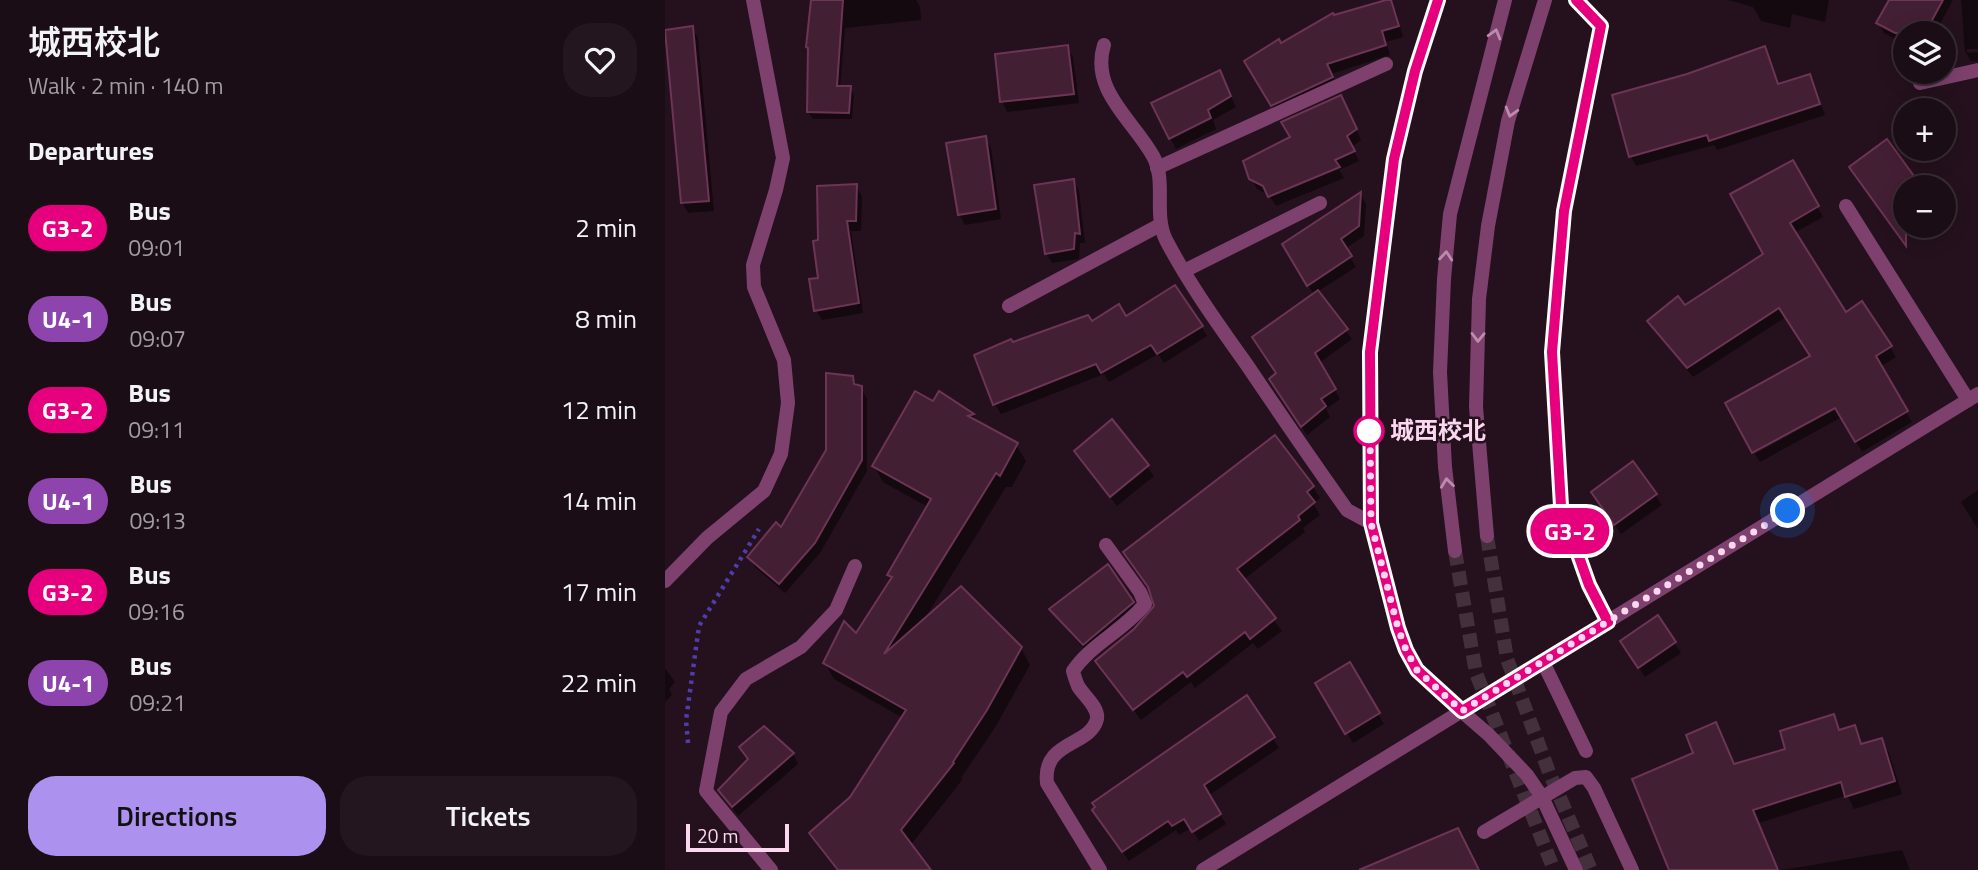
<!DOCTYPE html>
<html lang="en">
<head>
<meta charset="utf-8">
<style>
	:root { --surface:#1b0d16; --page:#24161f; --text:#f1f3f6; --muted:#a09ca1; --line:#392d35; --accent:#ad91ef }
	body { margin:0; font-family:"Titillium Web","Noto Sans JP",sans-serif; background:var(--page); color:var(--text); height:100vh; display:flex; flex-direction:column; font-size:26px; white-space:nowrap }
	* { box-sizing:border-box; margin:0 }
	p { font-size:23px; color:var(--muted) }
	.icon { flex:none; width:38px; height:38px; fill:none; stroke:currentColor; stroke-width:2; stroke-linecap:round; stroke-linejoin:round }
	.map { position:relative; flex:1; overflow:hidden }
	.sheet { display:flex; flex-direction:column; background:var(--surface); width:665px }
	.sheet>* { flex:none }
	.badge { padding:0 14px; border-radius:23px; font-size:24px; line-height:46px }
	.fabs { position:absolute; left:1228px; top:21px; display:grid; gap:14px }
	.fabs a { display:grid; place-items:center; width:63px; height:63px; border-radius:50%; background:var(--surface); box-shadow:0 4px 18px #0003,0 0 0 2px var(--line); font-size:35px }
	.scale { position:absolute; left:21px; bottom:18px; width:103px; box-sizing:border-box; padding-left:7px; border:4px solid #fbd8ef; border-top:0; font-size:19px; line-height:24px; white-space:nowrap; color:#fbd8ef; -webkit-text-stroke:5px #24111d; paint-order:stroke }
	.you { position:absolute; width:35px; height:35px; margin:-18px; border:5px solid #fff; border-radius:50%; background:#1a73e8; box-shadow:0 0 0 10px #1a73e833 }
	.map>.badge { position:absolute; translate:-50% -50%; box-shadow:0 0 0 4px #fff }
	h2 { padding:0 28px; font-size:26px; line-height:63px }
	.round { display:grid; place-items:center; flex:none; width:74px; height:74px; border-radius:28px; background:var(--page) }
	.overview { display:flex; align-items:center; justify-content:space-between; height:119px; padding:0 28px }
	h1 { font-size:33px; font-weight:600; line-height:52px }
	.button { display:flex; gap:14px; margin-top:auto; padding:14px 28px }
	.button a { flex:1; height:80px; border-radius:28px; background:var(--accent); color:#111; font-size:28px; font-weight:600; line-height:80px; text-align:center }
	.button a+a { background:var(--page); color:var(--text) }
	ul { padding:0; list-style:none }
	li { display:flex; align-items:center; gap:21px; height:91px; padding:0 28px }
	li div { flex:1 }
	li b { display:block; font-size:26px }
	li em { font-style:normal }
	li .badge { min-width:77px; font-weight:700; text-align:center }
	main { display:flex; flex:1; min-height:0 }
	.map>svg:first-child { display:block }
	.shadow { fill:#0007 }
	.building { fill:#431f34; stroke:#6c3455; stroke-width:2 }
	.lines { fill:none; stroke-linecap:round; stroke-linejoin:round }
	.tertiary-tunnel { stroke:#442f3c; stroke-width:14; stroke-dasharray:14 7; stroke-linecap:butt }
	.path { stroke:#4e3daa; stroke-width:4.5; stroke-dasharray:3.5 5; stroke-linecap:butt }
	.service { stroke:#7e416e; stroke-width:14 }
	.minor { stroke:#7e416e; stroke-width:14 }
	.tertiary { stroke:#7e416e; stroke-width:14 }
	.oneway { stroke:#bc8cae }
	.line-casing { stroke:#fff; stroke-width:16 }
	.line { stroke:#e6007e; stroke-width:10 }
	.walk { stroke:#fbd8ef; stroke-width:7; stroke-dasharray:0 12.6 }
	.stop-dot { fill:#fff; stroke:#e6007e; stroke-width:3.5 }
	.labels { text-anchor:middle; stroke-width:5; stroke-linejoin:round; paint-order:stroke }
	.stop-label { font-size:24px; font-weight:bold; fill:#fbd8ef; stroke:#24111d; text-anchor:start }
</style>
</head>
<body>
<main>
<section class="sheet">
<div class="overview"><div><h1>城西校北</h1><p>Walk · 2 min · 140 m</p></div><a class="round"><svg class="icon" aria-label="heart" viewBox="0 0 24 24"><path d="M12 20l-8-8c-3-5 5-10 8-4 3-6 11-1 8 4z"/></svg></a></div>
<h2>Departures</h2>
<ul>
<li><span class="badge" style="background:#e6007e;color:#fff">G3-2</span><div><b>Bus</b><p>09:01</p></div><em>2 min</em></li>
<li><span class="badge" style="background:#8e44ad;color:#fff">U4-1</span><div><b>Bus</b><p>09:07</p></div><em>8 min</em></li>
<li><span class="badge" style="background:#e6007e;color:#fff">G3-2</span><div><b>Bus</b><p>09:11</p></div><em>12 min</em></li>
<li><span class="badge" style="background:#8e44ad;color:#fff">U4-1</span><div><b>Bus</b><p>09:13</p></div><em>14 min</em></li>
<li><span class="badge" style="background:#e6007e;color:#fff">G3-2</span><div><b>Bus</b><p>09:16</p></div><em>17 min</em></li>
<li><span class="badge" style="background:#8e44ad;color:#fff">U4-1</span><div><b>Bus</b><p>09:21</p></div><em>22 min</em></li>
</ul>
<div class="button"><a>Directions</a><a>Tickets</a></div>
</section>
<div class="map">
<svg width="1313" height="870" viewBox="0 0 1313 870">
	<rect width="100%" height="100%" fill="#24111d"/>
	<g class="shadow">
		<polygon points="148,0 251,0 255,7 256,20 180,28 175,88 185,88 189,95 187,119 148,119 143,112 145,52 142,47"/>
		<polygon points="1063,0 1164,0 1160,22 1127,14 1125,28 1096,21 1088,7"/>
		<polygon points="1226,0 1288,0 1270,33 1241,33 1241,45 1219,33 1213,23"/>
		<polygon points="1296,0 1313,0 1313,49 1302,49 1302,53 1313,52 1313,61 1306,61 1300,51"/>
		<polygon points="725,1 731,11 738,37 721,42 725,55 666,74 673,88 613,115 581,62 669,17"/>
		<polygon points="27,28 33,38 49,211 23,213 17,202 0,31"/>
		<polygon points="402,47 408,57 414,103 342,112 337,101"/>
		<polygon points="1099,49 1114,86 1144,76 1160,115 1052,150 1049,145 971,166 966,156 1023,76"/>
		<polygon points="555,72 571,107 548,120 551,129 511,149 488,104"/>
		<polygon points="681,107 696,140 687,147 694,161 674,170 679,178 611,206 604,195 592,189 586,178 627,138"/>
		<polygon points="320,138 326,148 336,219 300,225 294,214"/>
		<polygon points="1127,162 1158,217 1129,233 1181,314 1225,347 1231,357 1215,367 1247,422 1197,452 1177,417 1095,462 1090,454 1178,405 1121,317 1028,377 984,322 1020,307 1101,254"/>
		<polygon points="408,181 414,191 420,243 415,243 414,259 387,263 381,253"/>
		<polygon points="191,186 197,196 196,231 186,231 198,313 157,320 151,310 155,279 155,241"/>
		<polygon points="696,195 701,204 699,236 680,249 691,267 652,292 687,339 654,363 675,399 661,409 665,417 642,435 612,389 613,374 649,295 619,244"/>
		<polygon points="461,319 536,326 542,336 499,363 493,354 444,382 439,374 336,414 330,404 347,344"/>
		<polygon points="187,377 202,398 202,471 155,553 120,593 90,567 84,557 117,529 162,451"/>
		<polygon points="275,393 308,415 313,424 351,445 361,461 347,487 341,487 259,620 356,648 365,665 331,726 296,778 297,780 245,846 263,870 172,870 147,833 186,799 238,718 169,679 160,663 191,635 227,580 224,575 263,507 218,482 209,466 269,404"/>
		<polygon points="447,422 489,476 452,506 411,451"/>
		<polygon points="968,463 997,505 956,534 934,502"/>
		<polygon points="648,487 655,498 648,503 655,515 638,528 640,532 578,580 617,631 593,649 588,643 530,688 526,682 476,720 432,661"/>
		<polygon points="1313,490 1313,529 1296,502"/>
		<polygon points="467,603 473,613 424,654 392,619 387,609"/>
		<polygon points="993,618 1016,653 980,677 963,652"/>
		<polygon points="684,664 719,724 688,743 652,683"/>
		<polygon points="0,668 10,682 4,689 7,695 0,702"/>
		<polygon points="582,698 614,748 543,796 526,828 514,835 511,830 464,861 435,820 432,808"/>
		<polygon points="1168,716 1176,731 1189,727 1198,745 1216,740 1224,753 1237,794 1189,809 1182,795 1094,823 1113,870 1008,870 1031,754 1050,725 1070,766 1122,750"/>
		<polygon points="128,754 133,764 73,816 55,790 84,760"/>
		<polygon points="556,816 561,824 534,841 529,833"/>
		<polygon points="1237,850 1245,870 1117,870"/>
	</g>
	<g class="building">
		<polygon points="146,0 178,0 172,86 186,86 184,113 142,112 143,48 141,47"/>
		<polygon points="721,0 726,0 734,26 717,31 721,45 662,64 668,77 606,106 579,61 614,39 616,43 668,13 669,15"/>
		<polygon points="1224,0 1278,0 1260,33 1230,33 1211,23"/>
		<polygon points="28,26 44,201 16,203 0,30"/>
		<polygon points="403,45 409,94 335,102 330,54"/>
		<polygon points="1100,46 1113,84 1145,74 1155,104 1044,141 1042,135 964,157 947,95 1022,74"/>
		<polygon points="555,70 566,96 543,110 546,118 504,139 486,103"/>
		<polygon points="676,95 692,129 682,136 690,151 670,160 675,167 603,197 598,186 584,179 578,161 625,137 616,122"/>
		<polygon points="321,136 331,209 293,215 281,143"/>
		<polygon points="1222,139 1257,187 1241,187 1241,246 1184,167"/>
		<polygon points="1128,160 1154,206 1125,223 1181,312 1197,301 1227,346 1211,356 1243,411 1190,442 1170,408 1087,453 1060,403 1145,356 1114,308 1022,368 982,321 1013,296 1020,305 1098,254 1065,194"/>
		<polygon points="409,179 415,234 410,233 409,249 380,254 369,185"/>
		<polygon points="192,184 191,221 182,221 194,303 149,311 144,279 153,278 148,241 153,240 152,186"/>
		<polygon points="696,192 694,226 676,239 687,256 642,286 617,244"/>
		<polygon points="510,285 538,326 492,354 486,345 436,373 431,364 328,405 309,355 346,339 348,342 423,315 427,321 454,304 461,316"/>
		<polygon points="653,290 683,329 650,353 671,389 656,399 661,406 636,427 604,379 611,373 587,337"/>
		<polygon points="161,373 188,376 189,384 197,386 197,460 150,543 114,584 82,557 111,522 116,527 161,450"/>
		<polygon points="250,391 268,401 274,391 309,414 303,416 353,443 335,476 331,473 219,654 296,586 357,647 322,710 288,762 289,763 236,830 266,870 173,870 144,833 185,797 241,710 158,663 179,621 191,633 227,577 222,575 266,499 207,466"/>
		<polygon points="447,419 484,465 445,497 409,451"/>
		<polygon points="610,435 649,486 642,492 650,502 633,516 635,520 572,569 611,618 585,639 580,632 522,677 518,672 468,710 430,661 469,629 489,606 483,587 458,552"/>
		<polygon points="968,461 992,494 949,525 926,492"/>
		<polygon points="443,564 469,602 418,645 384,609"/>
		<polygon points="993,615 1011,642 973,668 955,641"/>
		<polygon points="685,662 715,713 680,734 650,683"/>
		<polygon points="582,695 610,737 539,785 556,814 527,832 519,819 507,826 503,821 457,852 427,810 430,807 427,803"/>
		<polygon points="1169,714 1174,730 1190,725 1196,744 1217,738 1230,781 1180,797 1176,782 1088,810 1113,870 1004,870 967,779 1028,753 1021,735 1051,722 1069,764 1120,749 1115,731"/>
		<polygon points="99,726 129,753 67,807 53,790 83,759 74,747"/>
		<polygon points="793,828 814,870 694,870"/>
	</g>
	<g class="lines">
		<g class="tertiary-tunnel">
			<polyline points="822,536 842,659 884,772 926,870"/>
			<polyline points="790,551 811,673 889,870"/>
		</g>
		<polyline class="path" points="23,743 21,720 34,626 94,529"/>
		<g class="service">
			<path d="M439,45C425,90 468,120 488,156C502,181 488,214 501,240C524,284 553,324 582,365C615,414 648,462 682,510L706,523"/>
			<polyline points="1255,83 1313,70"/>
		</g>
		<g class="minor">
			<polyline points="773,0 750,71 729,159 705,352 706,523 733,628 741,650 752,670 771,689 824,735 862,775 877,797 911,870"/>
			<polyline points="911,0 936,26 899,211 887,352 896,506 924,585 943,622"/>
			<polyline points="492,168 721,64"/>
			<polyline points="1181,206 1303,400"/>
			<polyline points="519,271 655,203"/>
			<polyline points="344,306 495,225"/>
			<polyline points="0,581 42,538 99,491 116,454 123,403 119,360 89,287 88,265 111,190 118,158 88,0"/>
			<polyline points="878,662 921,751"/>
			<polyline points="819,832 910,778 921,777 929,788 967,870"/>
			<polyline points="106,870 41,791 56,712 81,679 136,647 171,610 190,566"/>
			<path d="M435,870L382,783C377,740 425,747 432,719C434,707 418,695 413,686C411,681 409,676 408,671C426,644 459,630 480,604L475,592L441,545"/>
			<polyline points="538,870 1313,394"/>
		</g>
		<g class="tertiary">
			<polyline points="822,536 811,407 814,299 823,226 843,121 880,0"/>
			<polyline points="790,551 780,467 775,372 779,279 785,214 840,0"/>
		</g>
	</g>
	<defs><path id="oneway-chevron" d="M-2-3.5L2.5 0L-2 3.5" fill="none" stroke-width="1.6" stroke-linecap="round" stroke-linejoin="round" transform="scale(1.75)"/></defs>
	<g class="oneway">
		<use href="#oneway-chevron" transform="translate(830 34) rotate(-74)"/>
		<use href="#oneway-chevron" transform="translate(846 112) rotate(106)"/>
		<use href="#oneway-chevron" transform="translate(781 256) rotate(-85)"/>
		<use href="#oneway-chevron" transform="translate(813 337) rotate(91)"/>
		<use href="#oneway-chevron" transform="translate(782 483) rotate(-97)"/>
	</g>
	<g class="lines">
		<g class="line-casing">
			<polyline id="line" points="773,0 750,71 729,159 705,352 706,523 733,628 741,650 752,670 797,711 943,622 924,585 896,506 887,352 899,211 936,26 911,0"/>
		</g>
		<use href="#line" class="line"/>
		<polyline class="walk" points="704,431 705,422 706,523 733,628 741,650 752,670 797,711 1123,511"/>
	</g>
	<circle class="stop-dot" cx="704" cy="431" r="14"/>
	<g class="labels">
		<g class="stop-label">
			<text x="725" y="439">城西校北</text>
		</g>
	</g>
</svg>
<div class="fabs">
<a><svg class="icon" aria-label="layers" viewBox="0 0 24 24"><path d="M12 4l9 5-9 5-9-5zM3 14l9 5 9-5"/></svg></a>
<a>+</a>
<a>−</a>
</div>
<div class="scale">20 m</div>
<div class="you" style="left:1123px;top:511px"></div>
<b class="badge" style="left:905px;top:531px;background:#e6007e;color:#fff">G3-2</b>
</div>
</main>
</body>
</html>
